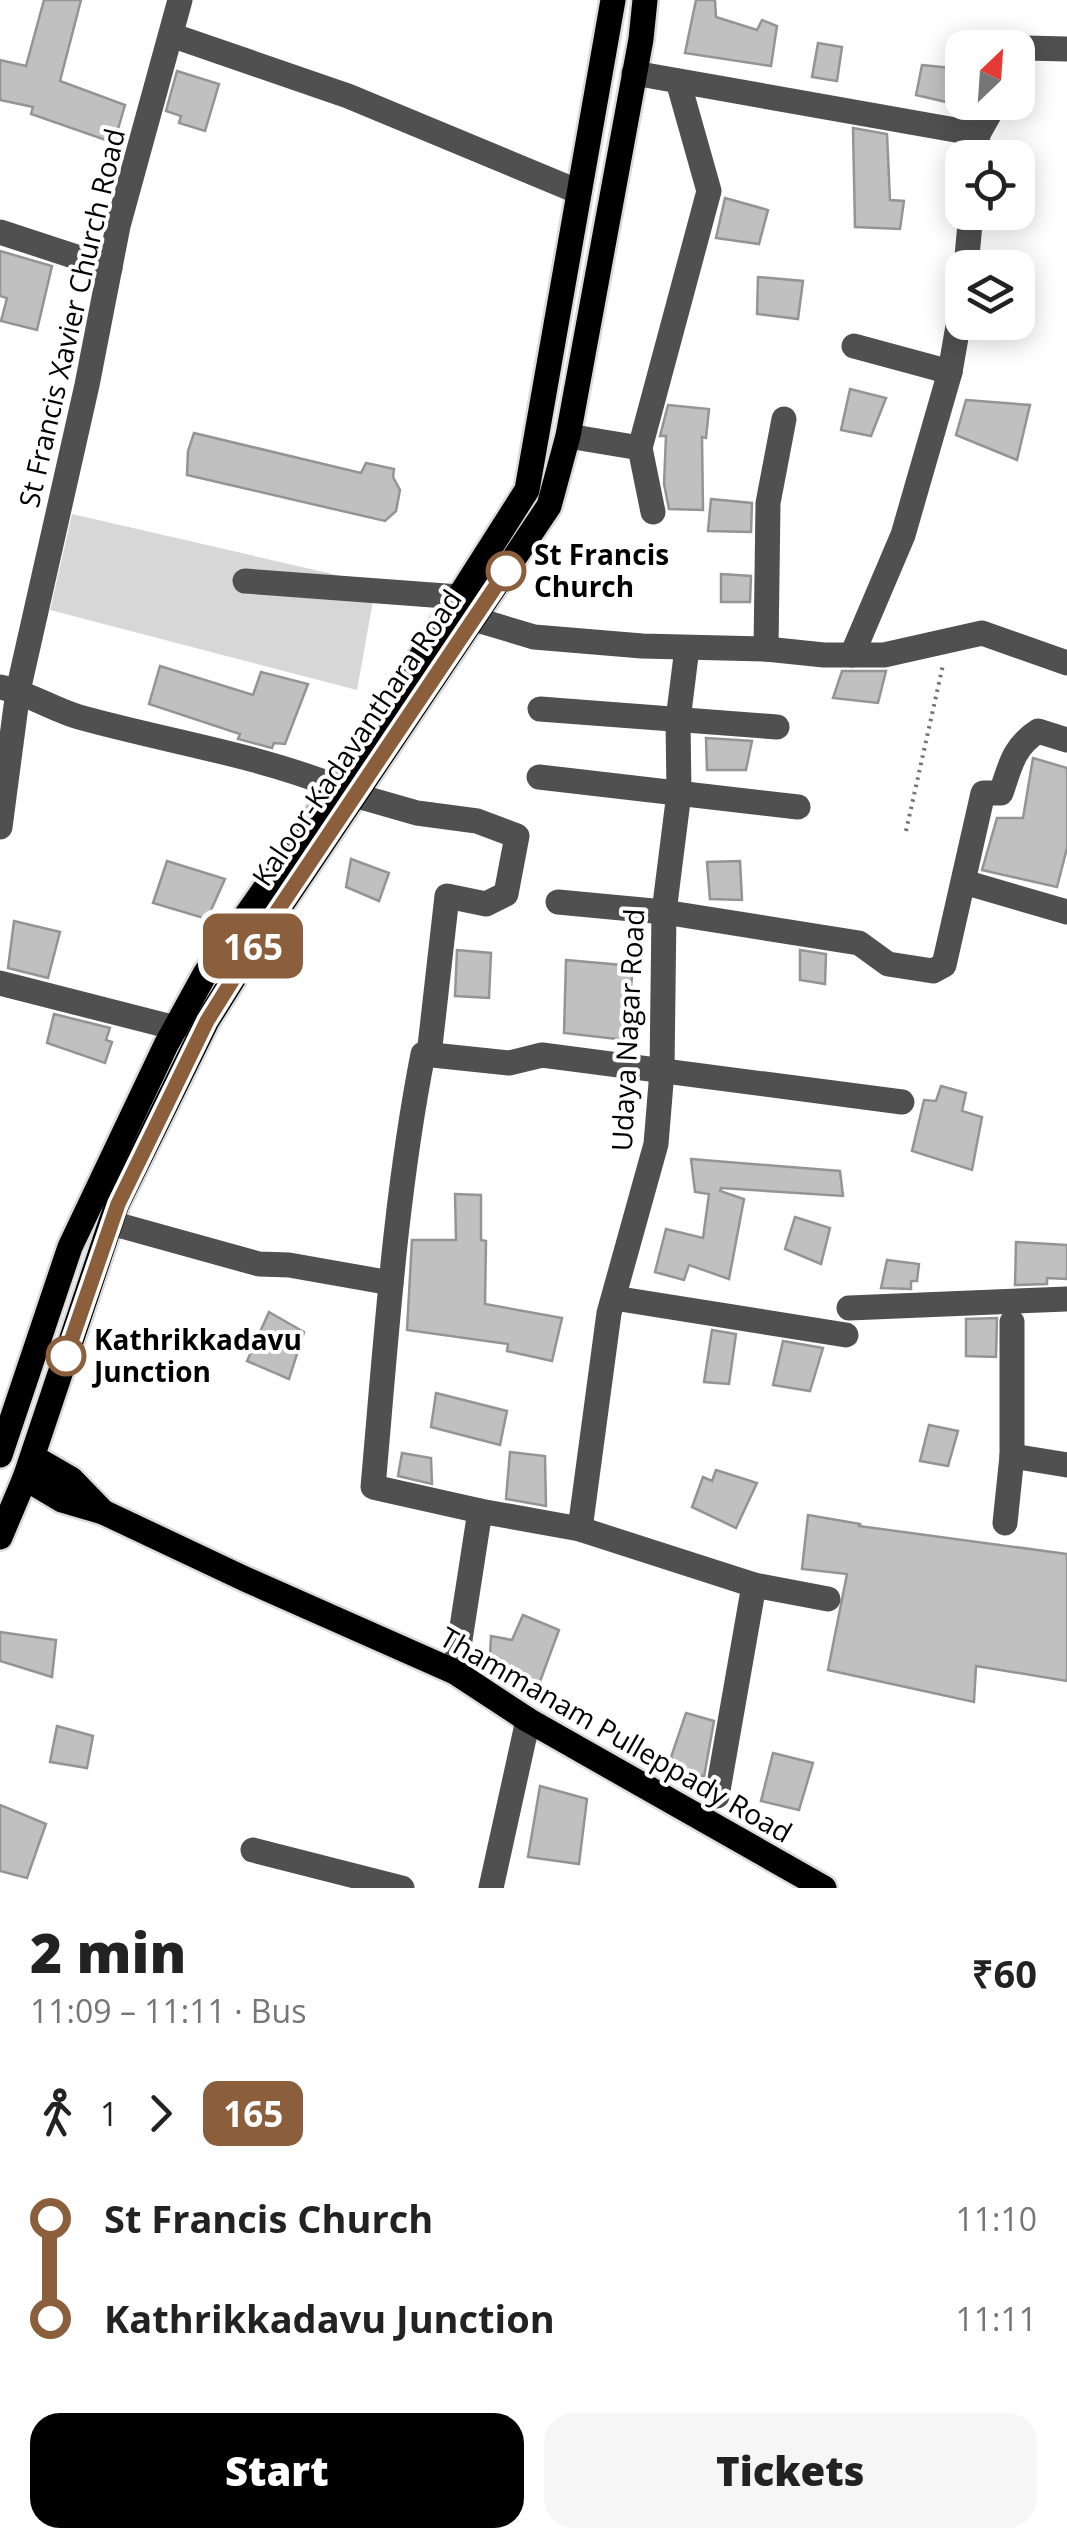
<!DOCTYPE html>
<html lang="en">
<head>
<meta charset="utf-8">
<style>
	:root { --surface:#fff; --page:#f6f6f6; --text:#222; --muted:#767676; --accent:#000 }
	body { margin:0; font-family:"Open Sans",sans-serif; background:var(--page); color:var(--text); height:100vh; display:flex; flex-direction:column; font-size:38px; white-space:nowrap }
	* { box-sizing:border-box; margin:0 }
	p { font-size:32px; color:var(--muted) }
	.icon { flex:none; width:55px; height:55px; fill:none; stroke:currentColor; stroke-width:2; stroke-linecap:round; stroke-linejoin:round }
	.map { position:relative; height:1888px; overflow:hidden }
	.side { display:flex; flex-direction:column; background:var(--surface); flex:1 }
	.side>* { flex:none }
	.badge { padding:0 20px; border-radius:15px; font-size:35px; line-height:65px }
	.needle { width:65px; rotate:25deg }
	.fabs { position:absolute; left:945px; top:30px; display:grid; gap:20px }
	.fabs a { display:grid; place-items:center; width:90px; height:90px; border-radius:20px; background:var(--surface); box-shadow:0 5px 25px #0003; font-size:50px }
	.map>.badge { position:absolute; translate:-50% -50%; box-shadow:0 0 0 5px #fff }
	.legs { display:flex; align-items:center; gap:15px; height:110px; padding:0 30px; font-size:32px }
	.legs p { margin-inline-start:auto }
	.summary { display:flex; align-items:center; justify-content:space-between; height:170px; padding:0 30px }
	h1 { font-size:55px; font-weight:800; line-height:75px }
	.primary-button { display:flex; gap:20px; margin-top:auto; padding:20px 30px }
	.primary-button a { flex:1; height:115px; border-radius:30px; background:var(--accent); color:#fff; font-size:40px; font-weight:800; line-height:115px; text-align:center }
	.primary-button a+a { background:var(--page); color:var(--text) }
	ul { padding:0 30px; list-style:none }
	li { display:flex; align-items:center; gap:35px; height:100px; font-size:38px }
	li i { display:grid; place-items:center; width:15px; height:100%; margin:0 12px; background:currentColor }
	li i::after { content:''; width:25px; height:25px; margin:-12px; border:8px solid; border-radius:50%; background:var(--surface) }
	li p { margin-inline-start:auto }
	li:first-child i { background:linear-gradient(#0000 50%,currentColor 0) }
	li:last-child i { background:linear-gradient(currentColor 50%,#0000 0) }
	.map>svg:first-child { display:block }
	.green { fill:#d7d7d7 }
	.building { fill:#c0c0c0; stroke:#949494; stroke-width:2.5 }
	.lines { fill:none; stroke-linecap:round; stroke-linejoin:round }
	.major-casing { stroke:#dbdbdb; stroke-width:30 }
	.path { stroke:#727272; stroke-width:4; stroke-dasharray:2.5 5; stroke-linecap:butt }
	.minor { stroke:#505050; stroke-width:25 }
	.major { stroke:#000; stroke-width:25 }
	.line-1-casing { stroke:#fff; stroke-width:22 }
	.line-1 { stroke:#8b5e3c; stroke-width:15 }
	.stop-1-dot { fill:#fff; stroke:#8b5e3c; stroke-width:5 }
	.labels { text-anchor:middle; stroke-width:8; stroke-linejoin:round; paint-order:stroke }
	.street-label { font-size:28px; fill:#000; stroke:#fff }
	.stop-label { font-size:28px; font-weight:bold; fill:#000; stroke:#fff; text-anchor:start }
</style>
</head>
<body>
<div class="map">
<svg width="1067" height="1888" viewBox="0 0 1067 1888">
	<rect width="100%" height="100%" fill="#fff"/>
	<polygon class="green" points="72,514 376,584 357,690 50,610"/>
	<g class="building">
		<polygon points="44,0 81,0 60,81 125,105 114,143 31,114 33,107 0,100 0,60 26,66"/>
		<polygon points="696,0 715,0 716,17 757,30 762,20 777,26 771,66 685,53"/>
		<polygon points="818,43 842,47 837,81 812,77"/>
		<polygon points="922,65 962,69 959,105 916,95"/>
		<polygon points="177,71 219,84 205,131 179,123 181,116 166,111"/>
		<polygon points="853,128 887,134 890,200 904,201 900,229 855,227"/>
		<polygon points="725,198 768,210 759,244 716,238"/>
		<polygon points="0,251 52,266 37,330 1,321 7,298 0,296"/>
		<polygon points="758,277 803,281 798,319 757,314"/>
		<polygon points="850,389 886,398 871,436 841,430"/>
		<polygon points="966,400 1030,405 1017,460 956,435"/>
		<polygon points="668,405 709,409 706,438 702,437 703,510 669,509 664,484 666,436 660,436"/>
		<polygon points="194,433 361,473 366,463 394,469 393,477 400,490 396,511 385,521 187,475 188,451"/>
		<polygon points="711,499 752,503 751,532 708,531"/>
		<polygon points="721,574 751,576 750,602 721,602"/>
		<polygon points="160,666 253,695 261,672 308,684 285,744 274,743 272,748 238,739 240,734 149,704"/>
		<polygon points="842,671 886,671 878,703 833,698"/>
		<polygon points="706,738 752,741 746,770 707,770"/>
		<polygon points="1033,758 1067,768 1067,848 1057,887 982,870 997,818 1023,818"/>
		<polygon points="351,859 389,873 379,901 346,887"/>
		<polygon points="167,861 225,879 207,919 153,903"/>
		<polygon points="740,861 742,900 710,899 707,862"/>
		<polygon points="14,921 60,932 48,978 8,968"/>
		<polygon points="457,950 491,953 489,998 455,996"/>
		<polygon points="800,950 826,954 825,984 800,980"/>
		<polygon points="566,960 633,966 626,1040 564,1033"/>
		<polygon points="54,1014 110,1028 106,1040 112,1042 105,1063 47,1043"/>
		<polygon points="941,1086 966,1093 962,1111 982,1117 972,1170 912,1151 924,1100 936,1101"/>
		<polygon points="691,1159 840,1171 843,1196 721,1188 720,1191 744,1199 729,1279 689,1265 684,1280 655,1272 666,1229 703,1238 709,1194 695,1192"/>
		<polygon points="455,1194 481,1195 481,1240 486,1241 485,1304 562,1318 552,1361 507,1351 508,1344 407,1330 412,1240 456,1240"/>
		<polygon points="795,1217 830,1228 821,1264 785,1249"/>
		<polygon points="1016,1242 1067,1245 1067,1279 1047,1278 1047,1284 1015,1285"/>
		<polygon points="887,1260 919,1264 917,1281 911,1281 911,1289 881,1288"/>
		<polygon points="269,1312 304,1332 289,1379 247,1361"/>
		<polygon points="997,1318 996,1357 966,1356 966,1319"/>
		<polygon points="712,1330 736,1334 729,1384 704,1382"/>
		<polygon points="783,1341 823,1348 810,1391 773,1385"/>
		<polygon points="436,1393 507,1411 500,1445 431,1427"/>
		<polygon points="929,1425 958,1431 948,1466 920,1461"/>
		<polygon points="510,1452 545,1456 546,1506 506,1499"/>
		<polygon points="402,1453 431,1458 432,1484 398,1476"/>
		<polygon points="716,1470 757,1483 736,1528 692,1507 703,1477 712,1481"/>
		<polygon points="808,1515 860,1524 859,1526 1067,1554 1067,1681 976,1666 974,1702 828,1670 847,1574 802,1569"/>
		<polygon points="523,1615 559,1630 535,1695 489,1675 491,1636 512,1640"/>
		<polygon points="0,1632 56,1640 52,1677 0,1661"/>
		<polygon points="686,1713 714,1721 704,1777 669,1763"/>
		<polygon points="57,1726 93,1736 87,1768 50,1762"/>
		<polygon points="773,1753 813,1763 799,1810 761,1801"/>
		<polygon points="540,1786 587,1799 579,1864 528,1857"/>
		<polygon points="0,1805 46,1824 27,1878 0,1871"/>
	</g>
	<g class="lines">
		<g class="major-casing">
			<g id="major">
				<polyline points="0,1455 70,1247 166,1045 205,974 354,762 527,490 613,0"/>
				<polyline points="33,1457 71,1479 103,1512"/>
				<polyline points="25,1478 62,1500 103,1512 245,1579 455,1672 528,1720 824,1888"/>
				<polyline points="0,1537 25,1478 117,1204 207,1021 255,944 549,506 568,436 641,39 645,0"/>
			</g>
		</g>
		<polyline class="path" points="906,831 943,665"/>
		<g class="minor">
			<polyline points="171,35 348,96 579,192"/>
			<polyline points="1018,63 1026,48 1067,49"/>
			<polyline points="634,73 978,134"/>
			<polyline points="976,158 978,134 996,102"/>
			<polyline points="0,232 110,268"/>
			<polyline points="966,268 971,212"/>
			<polyline points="854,346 950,372"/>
			<polyline points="568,436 640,448 709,191 678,81"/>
			<polyline points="640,448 653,512"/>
			<polyline points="245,581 459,597"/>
			<polyline points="474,619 534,637 642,646 766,649 824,655 884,655 982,633 1067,663"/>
			<polyline points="766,649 768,503 784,419"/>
			<polyline points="852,655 903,535 950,372 962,303"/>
			<path d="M0,687C28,693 52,709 79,717C165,741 254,754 337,787"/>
			<polyline points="540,709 777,727"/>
			<polyline points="539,777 798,807"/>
			<polyline points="354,795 417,813 477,821 517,836 506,894 486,904 447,896 429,1055"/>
			<polyline points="0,827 18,691 87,385 118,226 180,0"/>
			<polyline points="964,882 1067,912"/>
			<path d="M558,902L664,912L859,943L888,964L933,971L944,965L983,793H1001C1010,767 1013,747 1038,731L1067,740"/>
			<polyline points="0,983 176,1028"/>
			<polyline points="111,1223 259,1264 289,1265 391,1283"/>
			<polyline points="614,1298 846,1335"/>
			<polyline points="849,1308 1067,1299"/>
			<polyline points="1012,1456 1012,1322"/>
			<path d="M480,1511L373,1487C386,1342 395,1197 423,1054L509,1063L542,1055L902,1102"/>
			<polyline points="1005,1523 1012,1456 1067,1465"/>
			<polyline points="580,1529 609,1313 656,1144 662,1071 664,912 679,793 678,720 687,648"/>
			<polyline points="455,1672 480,1511 580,1529 754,1585 828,1599"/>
			<polyline points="717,1796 754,1585"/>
			<polyline points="253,1850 402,1888"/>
			<polyline points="491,1888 528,1720"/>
		</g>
		<use href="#major" class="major"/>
	</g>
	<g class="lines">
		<g class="line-1-casing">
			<polyline id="line-1" points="66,1356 118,1204 207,1021 255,944 506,571"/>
		</g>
		<use href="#line-1" class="line-1"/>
	</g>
	<g class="stop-1-dot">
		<circle cx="506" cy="571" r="18"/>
		<circle cx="66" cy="1356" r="18"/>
	</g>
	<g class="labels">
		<g class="street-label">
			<text transform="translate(72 318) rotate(-77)" y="10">St Francis Xavier Church Road</text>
			<text transform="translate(357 738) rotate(-56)" y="10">Kaloor-Kadavanthara Road</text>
			<text transform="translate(628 1030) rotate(-87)" y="10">Udaya Nagar Road</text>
			<text transform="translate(616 1735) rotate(30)" y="10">Thammanam Pulleppady Road</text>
		</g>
		<g class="stop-label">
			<text x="534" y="565">St Francis<tspan x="534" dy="32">Church</tspan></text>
			<text x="94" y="1350">Kathrikkadavu<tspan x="94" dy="32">Junction</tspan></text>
		</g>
	</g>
</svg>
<div class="fabs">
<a><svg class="needle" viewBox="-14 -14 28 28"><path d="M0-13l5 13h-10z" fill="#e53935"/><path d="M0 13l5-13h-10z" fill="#767676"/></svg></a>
<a><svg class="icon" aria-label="locate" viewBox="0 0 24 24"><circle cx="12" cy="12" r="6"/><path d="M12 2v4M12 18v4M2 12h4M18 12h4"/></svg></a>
<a><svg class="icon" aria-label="layers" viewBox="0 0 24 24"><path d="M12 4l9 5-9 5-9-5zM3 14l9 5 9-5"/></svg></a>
</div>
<b class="badge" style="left:253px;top:946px;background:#8b5e3c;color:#fff">165</b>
</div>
<section class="side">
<div class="summary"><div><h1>2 min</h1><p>11:09 – 11:11 · Bus</p></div><b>₹60</b></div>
<div class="legs"><svg class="icon" aria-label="walk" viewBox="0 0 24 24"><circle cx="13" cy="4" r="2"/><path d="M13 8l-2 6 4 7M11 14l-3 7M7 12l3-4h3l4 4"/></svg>1<svg class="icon" aria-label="forward" viewBox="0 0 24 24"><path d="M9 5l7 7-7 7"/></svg><b class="badge" style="background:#8b5e3c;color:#fff">165</b></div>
<ul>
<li><i style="color:#8b5e3c"></i><b>St Francis Church</b><p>11:10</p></li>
<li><i style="color:#8b5e3c"></i><b>Kathrikkadavu Junction</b><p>11:11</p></li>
</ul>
<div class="primary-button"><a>Start</a><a>Tickets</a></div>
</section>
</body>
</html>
